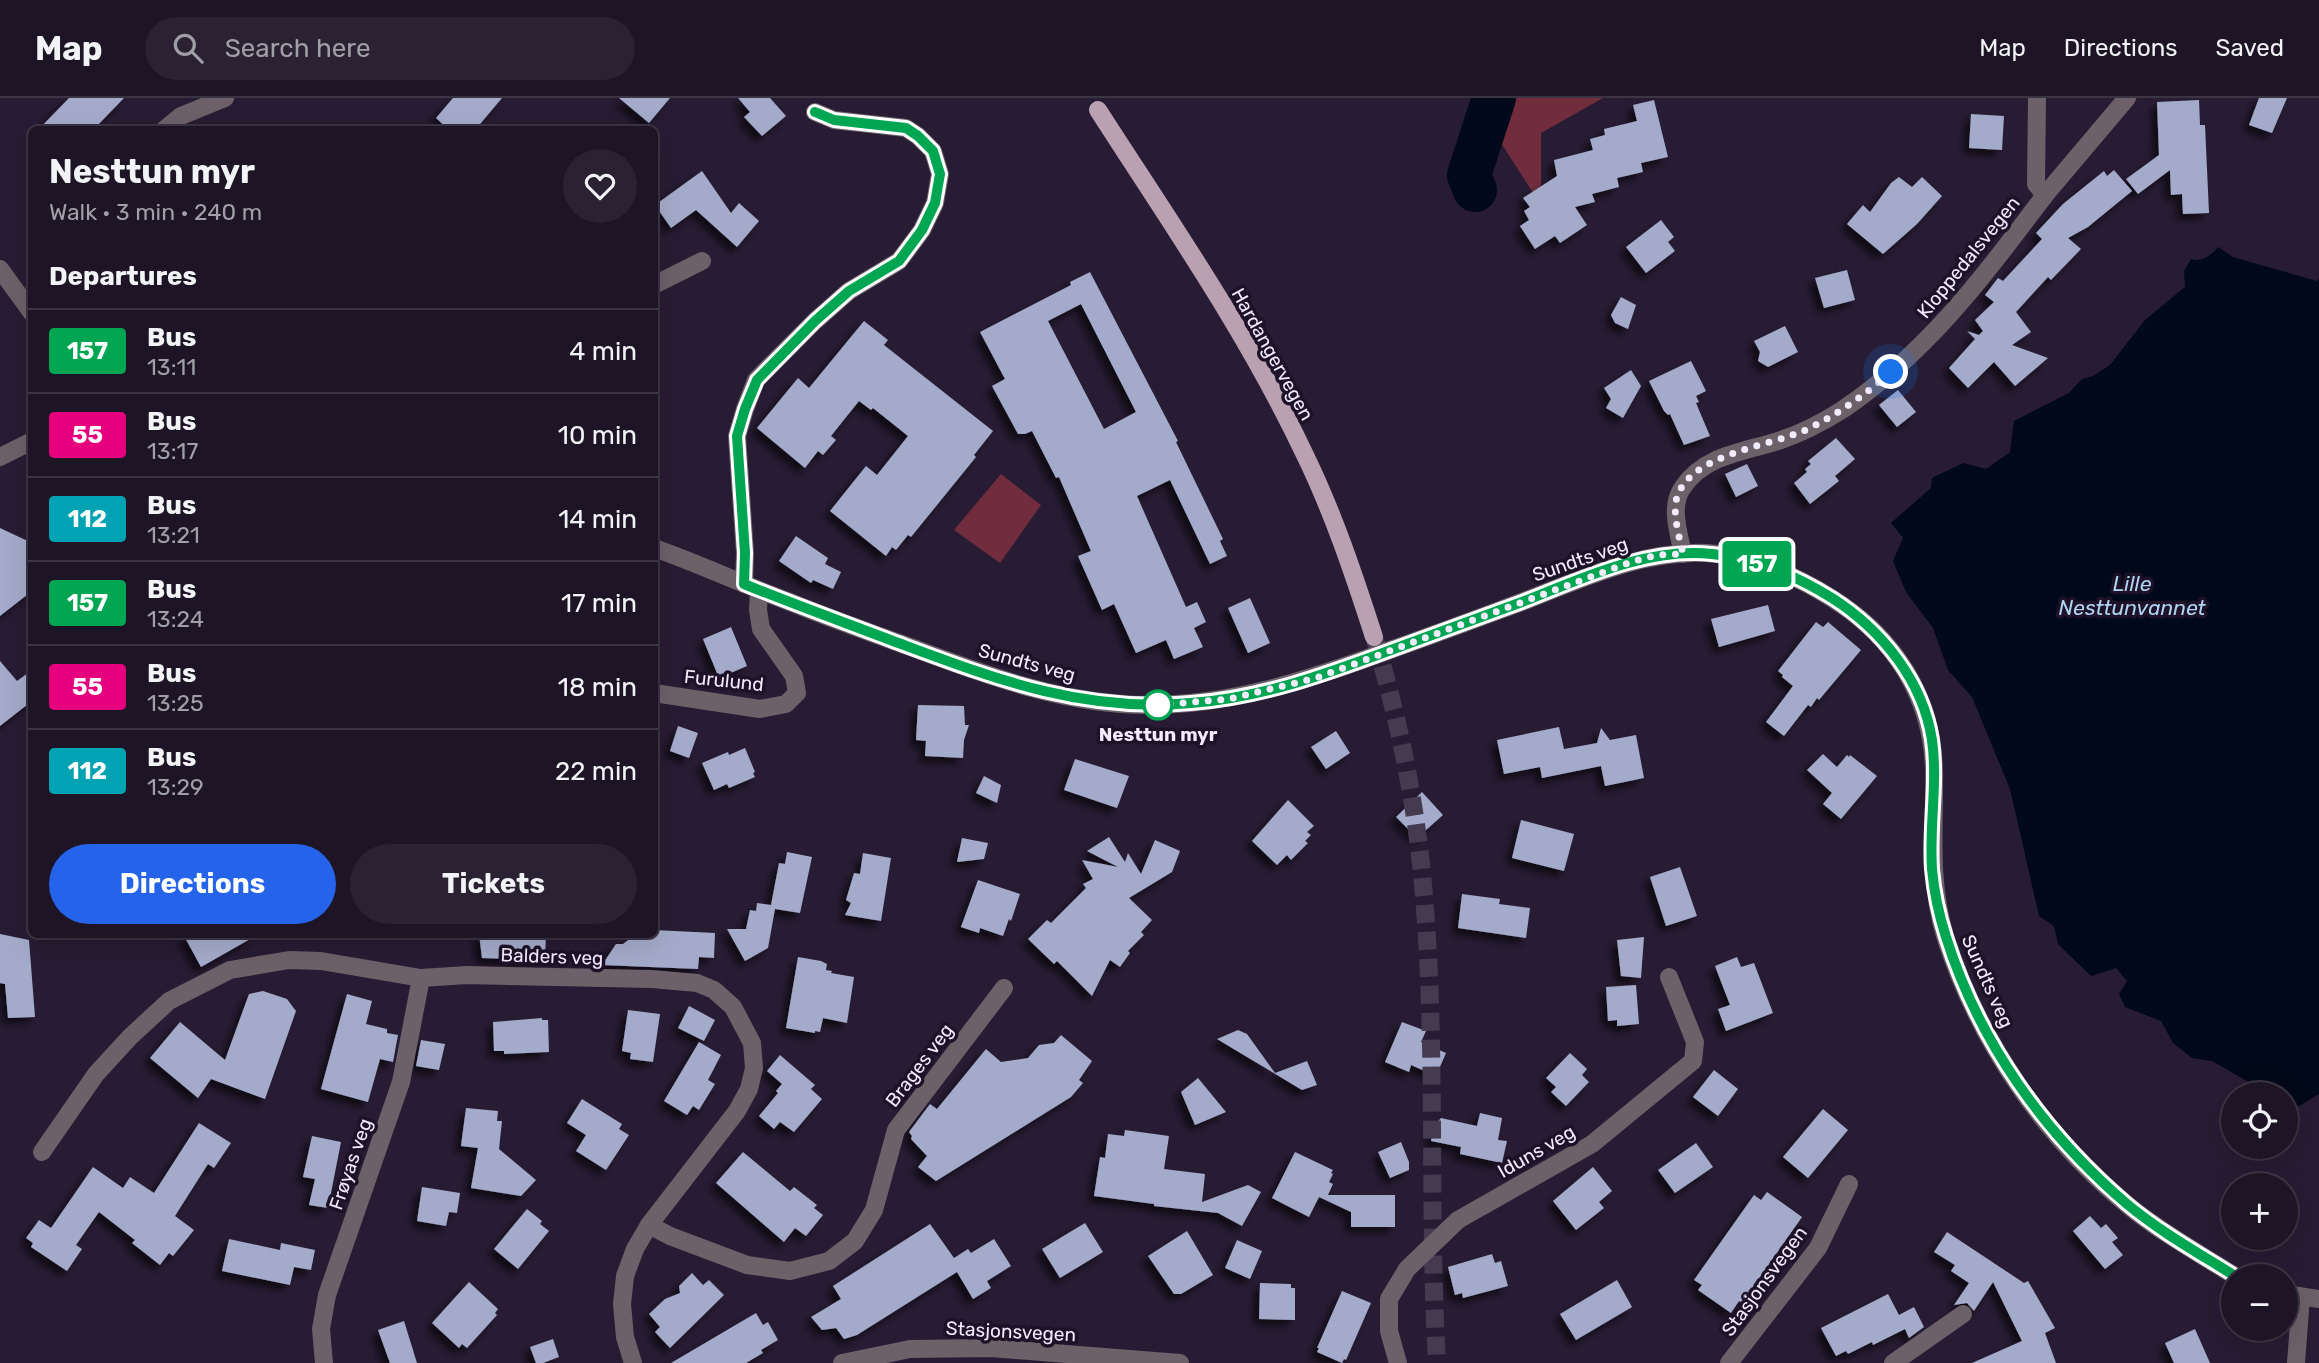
<!DOCTYPE html>
<html lang="en">
<head>
<meta charset="utf-8">
<style>
	:root { --surface:#1d1526; --page:#2a2232; --text:#f1f3f6; --muted:#a09fa7; --line:#3b3443; --accent:#2563eb }
	body { margin:0; font-family:Rubik,sans-serif; background:var(--page); color:var(--text); height:100vh; display:flex; flex-direction:column; font-size:26px; white-space:nowrap }
	* { box-sizing:border-box; margin:0 }
	p { font-size:23px; color:var(--muted) }
	.icon { flex:none; width:38px; height:38px; fill:none; stroke:currentColor; stroke-width:2; stroke-linecap:round; stroke-linejoin:round }
	.map { position:relative; flex:1; overflow:hidden }
	.drawer { position:absolute; left:28px; top:28px; width:630px; height:812px; display:flex; flex-direction:column; background:var(--surface); border-radius:10px; box-shadow:0 7px 28px #0002,0 0 0 2px var(--line) }
	.drawer>* { flex:none }
	.badge { padding:0 14px; border-radius:5px; font-size:24px; line-height:46px }
	.buttons { position:absolute; left:2221px; top:984px; display:grid; gap:14px }
	.buttons a { display:grid; place-items:center; width:77px; height:77px; border-radius:50%; background:var(--surface); box-shadow:0 7px 28px #0002,0 0 0 2px var(--line); font-size:35px }
	.you { position:absolute; width:35px; height:35px; margin:-18px; border:5px solid #fff; border-radius:50%; background:#1a73e8; box-shadow:0 0 0 10px #1a73e833 }
	.map>.badge { position:absolute; translate:-50% -50%; box-shadow:0 0 0 4px #fff }
	h2 { padding:0 21px; font-size:26px; line-height:63px }
	.round { display:grid; place-items:center; flex:none; width:74px; height:74px; border-radius:37px; background:var(--page) }
	.headline { display:flex; align-items:center; justify-content:space-between; height:119px; padding:0 21px }
	h1 { font-size:33px; font-weight:700; line-height:52px }
	.action { display:flex; gap:14px; margin-top:auto; padding:14px 21px }
	.action a { flex:1; height:80px; border-radius:42px; background:var(--accent); color:#fff; font-size:28px; font-weight:700; line-height:80px; text-align:center }
	.action a+a { background:var(--page); color:var(--text) }
	ul { padding:0; list-style:none }
	li { display:flex; align-items:center; gap:21px; height:84px; padding:0 21px; border-top:2px solid var(--line) }
	li div { flex:1 }
	li b { display:block; font-size:26px }
	li em { font-style:normal }
	li .badge { min-width:77px; font-weight:700; text-align:center }
	header { display:flex; align-items:center; gap:42px; box-sizing:border-box; height:98px; padding:0 35px; background:var(--surface); border-bottom:2px solid var(--line) }
	header strong { font-size:33px }
	nav { display:flex; gap:38px; margin-inline-start:auto; font-size:24px }
	.search { width:490px; height:63px; background:var(--page); display:flex; align-items:center; gap:18px; box-sizing:border-box; padding:0 24px; border-radius:38px; color:var(--muted); font-size:26px }
	.map>svg:first-child { display:block }
	.green { fill:#712d3d }
	.water { fill:#000919 }
	.lines { fill:none; stroke-linecap:round; stroke-linejoin:round }
	.river { stroke:#000919; stroke-width:44 }
	.building { fill:#a4abca; fill-rule:evenodd; filter:url(#shadow) }
	.major-tunnel { stroke:#453b51; stroke-width:18; stroke-dasharray:18 9; stroke-linecap:butt }
	.minor { stroke:#6d6169; stroke-width:18 }
	.major { stroke:#baa1b2; stroke-width:18 }
	.line-casing { stroke:#fff; stroke-width:16 }
	.line { stroke:#00a651; stroke-width:10 }
	.walk { stroke:#f2ebfb; stroke-width:7; stroke-dasharray:0 12.6 }
	.stop-dot { fill:#fff; stroke:#00a651; stroke-width:3.5 }
	.labels { text-anchor:middle; stroke-width:7; stroke-linejoin:round; paint-order:stroke }
	.street-label { font-size:19px; fill:#f2ebfb; stroke:#1d1228 }
	.stop-label { font-size:19px; font-weight:bold; fill:#f2ebfb; stroke:#1d1228 }
	.water-label { font-size:21px; font-style:italic; fill:#b0d4f3; stroke:#1d1228 }
</style>
</head>
<body>
<header>
<strong>Map</strong>
<div class="search"><svg class="icon" aria-label="search" viewBox="0 0 24 24"><circle cx="10" cy="10" r="6"/><path d="M15 15l6 6"/></svg>Search here</div>
<nav><a>Map</a><a>Directions</a><a>Saved</a></nav>
</header>
<div class="map">
<svg width="2319" height="1265" viewBox="0 0 2319 1265">
	<defs>
		<filter id="shadow"><feDropShadow dx="-6" dy="6" stdDeviation="3.5" flood-color="#0009"/></filter>
	</defs>
	<rect width="100%" height="100%" fill="#271c33"/>
	<g class="green">
		<polygon points="1472,0 1603,0 1541,35 1541,107"/>
		<polygon points="1001,376 1041,407 1000,465 954,432"/>
	</g>
	<path class="water" d="M2218,149L2233,159L2317,183L2319,180V996L2299,1008L2286,1004V996H2263L2247,983L2212,963L2192,960L2173,945L2161,923L2125,909L2119,896L2127,883L2116,870L2091,878L2058,846L2054,828L2039,818L2010,691L1972,599L1948,572L1933,530L1906,494L1893,463L1903,440L1891,425L1931,390L1932,380L1963,365L1986,371L2010,354L2014,323L2069,295L2082,281L2093,278L2110,267L2145,222L2185,189L2184,173L2191,161C2201,165 2212,157 2218,149Z"/>
	<g class="lines">
		<polyline class="river" points="1475,92 1469,77 1494,0"/>
	</g>
	<g class="building">
		<polygon points="69,0 124,0 93,32 38,32"/>
		<polygon points="453,0 502,0 475,32 449,32 436,20"/>
		<polygon points="619,0 670,0 649,25"/>
		<polygon points="738,0 770,0 786,18 762,38 744,19 750,14"/>
		<polygon points="2259,0 2287,0 2272,35 2249,27"/>
		<polygon points="1654,2 1668,59 1641,65 1643,74 1617,80 1619,89 1592,96 1595,104 1575,109 1587,127 1560,145 1555,138 1535,151 1520,128 1529,122 1524,113 1530,109 1523,100 1557,78 1554,62 1593,52 1590,41 1605,37 1604,31 1637,23 1633,7"/>
		<polygon points="2199,2 2200,27 2205,27 2209,115 2183,116 2182,96 2171,97 2170,72 2138,96 2126,81 2159,57 2157,4"/>
		<polygon points="1971,16 2004,18 2002,52 1969,50"/>
		<polygon points="2114,72 2132,93 2088,129 2068,140 2081,151 2051,182 2048,179 2016,214 2031,234 2012,247 2048,260 2015,288 1994,264 1968,290 1949,270 1975,241 1967,233 1979,237 1983,233 1975,222 1994,204 1985,197 1998,180 2003,183 2042,141 2036,135 2063,106 2104,73 2107,78"/>
		<polygon points="702,73 731,115 739,105 759,123 737,149 696,112 671,130 655,107"/>
		<polygon points="1899,79 1912,89 1922,79 1942,98 1917,126 1883,156 1847,126 1863,107 1870,114 1891,85"/>
		<polygon points="1661,122 1674,139 1668,144 1675,153 1646,175 1626,149"/>
		<polygon points="1847,172 1855,202 1824,210 1815,180"/>
		<path d="M1090,174L1178,343L1176,344L1223,441L1220,443L1227,458L1210,466L1170,382L1137,398L1186,509L1197,504L1206,524L1194,530L1203,549L1174,561L1166,542L1136,555L1114,506L1102,512L1078,458L1091,453L1059,379L1056,380L1032,333L1025,336H1018L992,288L1005,281L980,234L1071,187L1070,184ZM1081,206L1136,314L1104,331L1048,223Z"/>
		<polygon points="1621,199 1636,207 1628,231 1615,225 1611,217"/>
		<polygon points="864,223 888,242 884,247 993,333 974,357 976,359 911,439 908,437 896,452 892,449 886,458 830,413 866,368 877,377 908,338 873,310 871,312 859,303 831,338 836,342 823,357 818,353 805,370 757,330 798,280 809,290"/>
		<polygon points="1785,228 1798,254 1768,269 1758,263 1760,254 1754,243"/>
		<polygon points="1691,263 1706,293 1696,298 1699,304 1696,305 1710,338 1684,347 1670,316 1668,317 1664,313 1649,283"/>
		<polygon points="1631,272 1641,288 1623,320 1606,310 1611,301 1604,290"/>
		<polygon points="1898,292 1916,314 1897,329 1879,307"/>
		<polygon points="1836,340 1855,361 1835,378 1839,383 1810,406 1794,385 1807,374 1805,371 1811,366 1808,363"/>
		<polygon points="1747,366 1758,388 1736,399 1725,376"/>
		<polygon points="0,430 32,445 32,493 0,518"/>
		<polygon points="796,438 828,460 825,466 841,474 833,491 813,482 811,485 779,463"/>
		<polygon points="1250,500 1270,545 1248,555 1228,510"/>
		<polygon points="1768,507 1775,533 1719,549 1711,521"/>
		<polygon points="1816,524 1823,529 1828,524 1861,552 1819,602 1817,600 1811,609 1808,607 1784,638 1766,624 1793,588 1782,579 1783,577 1778,573"/>
		<polygon points="731,529 747,568 719,580 703,541"/>
		<polygon points="0,563 17,583 32,572 32,603 0,628"/>
		<polygon points="918,607 964,608 965,627 969,627 964,642 963,660 925,658 926,643 916,642"/>
		<polygon points="678,628 698,635 689,660 670,653"/>
		<polygon points="1559,629 1564,651 1597,645 1601,630 1610,642 1636,637 1644,680 1605,688 1601,668 1542,680 1540,669 1504,676 1497,642"/>
		<polygon points="1336,633 1350,655 1326,671 1311,649"/>
		<polygon points="745,650 755,674 753,675 755,679 729,690 727,686 714,692 702,665 728,654 729,657"/>
		<polygon points="1823,656 1837,669 1847,657 1849,659 1850,657 1877,678 1841,721 1823,706 1832,695 1807,672"/>
		<polygon points="1075,661 1129,678 1117,710 1064,692"/>
		<polygon points="984,678 1001,687 997,705 976,695"/>
		<polygon points="1422,694 1443,717 1417,740 1396,719"/>
		<polygon points="1288,702 1314,728 1307,734 1311,737 1305,743 1308,745 1291,762 1287,757 1277,767 1252,743"/>
		<polygon points="1521,722 1574,736 1564,773 1512,760"/>
		<polygon points="1109,739 1125,764 1128,755 1141,776 1155,742 1180,753 1172,774 1129,800 1152,822 1141,834 1144,837 1128,853 1130,855 1120,869 1110,862 1092,898 1057,863 1054,866 1028,841 1047,822 1051,825 1086,790 1083,786 1093,781 1082,762 1118,769 1087,753"/>
		<polygon points="962,740 988,745 984,761 957,764"/>
		<polygon points="787,754 812,759 800,815 775,811 768,850 745,863 727,831 746,831 750,812 756,813 757,805 771,807 779,765 785,766"/>
		<polygon points="863,755 891,760 881,823 845,817 851,805 846,802 854,775 860,776"/>
		<polygon points="1680,769 1697,818 1666,828 1650,779"/>
		<polygon points="978,782 1020,796 1011,823 1009,821 1003,838 980,830 979,835 961,829"/>
		<polygon points="1462,796 1500,801 1499,806 1530,810 1526,840 1458,830"/>
		<polygon points="654,832 715,835 714,860 699,859 698,871 602,867 616,846 623,846 636,836 654,836"/>
		<polygon points="0,836 29,842 35,919 8,920 5,886 0,885"/>
		<polygon points="183,836 259,836 201,869"/>
		<polygon points="479,836 546,836 545,862 482,860"/>
		<polygon points="1644,839 1641,880 1621,878 1617,842"/>
		<polygon points="798,859 821,863 827,866 826,872 832,873 831,875 854,879 847,925 823,920 820,934 815,933 815,935 786,930"/>
		<polygon points="1737,859 1741,869 1754,865 1773,915 1726,933 1718,911 1730,907 1715,868"/>
		<polygon points="1636,887 1639,926 1617,928 1617,922 1608,923 1606,889"/>
		<polygon points="263,893 287,901 296,913 265,1001 211,981 198,1000 150,960 180,924 225,962 249,896"/>
		<polygon points="347,896 372,903 366,926 387,931 387,935 398,937 393,964 380,961 368,1004 321,991"/>
		<polygon points="689,908 715,922 704,943 678,930"/>
		<polygon points="628,912 660,916 653,964 630,961 631,955 622,953"/>
		<polygon points="542,920 542,922 548,922 549,954 504,956 504,953 494,953 493,924"/>
		<polygon points="1402,924 1426,933 1421,944 1446,955 1436,978 1411,967 1409,974 1385,964"/>
		<polygon points="1238,932 1247,936 1275,975 1307,963 1317,987 1302,992 1217,941"/>
		<polygon points="1061,937 1092,963 1079,982 1083,985 1071,999 936,1083 918,1069 927,1058 911,1041 912,1038 909,1034 930,1006 937,1011 986,951 1001,964 1028,960 1039,947 1054,945"/>
		<polygon points="421,942 445,946 439,972 416,968"/>
		<polygon points="699,944 721,957 708,982 715,986 699,1012 693,1008 687,1017 664,1003"/>
		<polygon points="1570,955 1587,971 1582,977 1589,984 1566,1008 1551,994 1556,989 1546,980"/>
		<polygon points="780,957 815,987 811,991 822,1001 794,1034 780,1024 774,1031 759,1018 778,995 776,993 782,986 767,973"/>
		<polygon points="1714,972 1738,991 1718,1018 1693,999"/>
		<polygon points="1198,980 1226,1014 1195,1027 1181,994"/>
		<polygon points="582,1001 622,1026 619,1031 629,1037 606,1072 576,1053 586,1037 567,1025"/>
		<polygon points="466,1010 498,1013 497,1023 502,1023 499,1051 536,1082 521,1098 471,1090 478,1050 461,1048"/>
		<polygon points="1823,1011 1848,1032 1808,1080 1783,1059"/>
		<polygon points="1480,1015 1502,1020 1498,1042 1507,1043 1502,1065 1460,1056 1461,1049 1431,1043 1434,1028 1441,1020 1477,1028"/>
		<polygon points="199,1025 231,1045 214,1070 208,1066 175,1118 194,1132 173,1158 169,1155 160,1167 132,1145 135,1142 99,1114 76,1147 82,1151 67,1173 31,1149 33,1145 26,1140 39,1122 51,1130 93,1069 123,1090 130,1079 154,1095"/>
		<polygon points="1125,1032 1169,1038 1164,1071 1205,1076 1202,1104 1248,1087 1261,1094 1242,1128 1218,1115 1154,1108 1154,1106 1094,1098 1100,1059 1105,1060 1108,1036 1124,1038"/>
		<polygon points="312,1038 341,1044 328,1110 309,1107 315,1081 303,1079"/>
		<polygon points="1401,1044 1409,1064 1409,1072 1390,1080 1378,1054"/>
		<polygon points="1696,1045 1713,1069 1675,1095 1658,1072"/>
		<polygon points="743,1054 790,1093 794,1089 817,1107 814,1110 823,1117 806,1138 795,1130 784,1144 716,1085"/>
		<polygon points="1295,1054 1333,1072 1331,1075 1333,1076 1329,1084 1333,1086 1328,1097 1395,1097 1395,1129 1351,1129 1351,1114 1319,1099 1309,1119 1272,1100"/>
		<polygon points="1593,1069 1612,1093 1599,1104 1604,1110 1576,1132 1553,1103"/>
		<polygon points="422,1089 460,1095 457,1115 449,1114 446,1128 417,1123"/>
		<polygon points="1767,1094 1802,1119 1742,1205 1739,1203 1731,1215 1698,1192 1702,1187 1694,1182 1754,1097 1761,1102"/>
		<polygon points="527,1111 542,1123 540,1126 549,1133 518,1171 494,1151"/>
		<polygon points="2090,1118 2101,1130 2106,1126 2118,1140 2112,1144 2123,1157 2105,1171 2073,1133"/>
		<polygon points="1085,1125 1103,1154 1060,1180 1042,1151"/>
		<polygon points="930,1126 954,1160 968,1151 971,1155 994,1141 1011,1168 987,1183 991,1190 973,1201 957,1174 857,1237 844,1241 836,1230 822,1232 811,1219 841,1201 833,1188"/>
		<polygon points="1187,1133 1213,1177 1181,1196 1174,1196 1148,1158"/>
		<polygon points="1947,1134 2024,1185 2028,1183 2055,1230 2045,1235 2056,1265 1972,1265 2022,1243 1993,1184 1974,1213 1967,1205 1954,1207 1969,1185 1951,1173 1955,1167 1934,1154"/>
		<polygon points="229,1141 280,1152 281,1145 315,1152 311,1172 294,1169 290,1187 222,1173"/>
		<polygon points="1237,1142 1262,1153 1250,1181 1225,1170"/>
		<polygon points="1492,1156 1495,1165 1501,1163 1508,1188 1463,1200 1462,1195 1455,1197 1448,1169"/>
		<polygon points="692,1175 703,1187 709,1182 724,1197 670,1250 655,1234 660,1229 649,1216 665,1201 680,1195 679,1188"/>
		<polygon points="1617,1182 1632,1209 1576,1242 1560,1216"/>
		<polygon points="469,1184 498,1211 495,1215 497,1217 467,1250 462,1246 459,1250 432,1225"/>
		<polygon points="1260,1185 1291,1186 1291,1190 1295,1190 1295,1222 1259,1221"/>
		<polygon points="1342,1193 1371,1205 1346,1262 1344,1261 1342,1265 1317,1254 1319,1250 1317,1250"/>
		<polygon points="1888,1196 1899,1217 1914,1209 1924,1229 1909,1240 1905,1231 1873,1247 1872,1244 1848,1256 1846,1253 1836,1258 1821,1230"/>
		<polygon points="756,1215 763,1227 768,1224 778,1242 761,1252 763,1255 746,1265 671,1265"/>
		<polygon points="404,1223 417,1265 390,1265 378,1232"/>
		<polygon points="2195,1231 2210,1265 2174,1265 2165,1245"/>
		<polygon points="553,1241 559,1259 543,1265 536,1265 530,1249"/>
	</g>
	<g class="lines">
		<path class="major-tunnel" d="M1375,542C1400,625 1417,711 1424,798C1437,953 1428,1109 1437,1265"/>
		<g class="minor">
			<polyline points="164,32 181,18 225,0"/>
			<polyline points="2045,97 2127,0"/>
			<polyline points="0,171 32,215"/>
			<polyline points="654,187 702,163"/>
			<polyline points="0,359 32,343"/>
			<path d="M654,450C700,466 744,487 790,504C831,521 874,536 916,551C991,579 1067,607 1148,607C1233,607 1311,581 1390,552C1436,536 1481,519 1527,502C1584,480 1644,452 1707,455C1750,457 1797,478 1833,501C1895,540 1932,599 1934,672C1935,730 1928,781 1945,838C1978,942 2045,1040 2130,1109C2162,1135 2200,1156 2235,1178"/>
			<path d="M1683,456C1679,435 1669,408 1683,389C1705,356 1746,354 1781,342C1802,335 1823,324 1842,312C1929,253 1983,179 2045,97L2036,86L2037,0"/>
			<polyline points="744,486 745,455 737,338 745,311 756,282 815,223 849,193 899,163 922,132 935,105 940,76 933,53 918,38 906,30 834,22 815,14"/>
			<polyline points="654,595 760,611 786,606 797,595 794,578 761,531 758,512 759,492"/>
			<polyline points="42,1054 96,976 130,939 169,903 230,872 289,862 321,863 421,880 467,877 652,881 697,885 714,892 733,909 752,945 754,970 749,991 737,1013 649,1127 635,1151 625,1178 622,1206 625,1239 633,1265"/>
			<polyline points="649,1127 670,1138 747,1167 790,1173 829,1163 855,1143 874,1112 896,1032 1004,890"/>
			<polyline points="2286,1196 2319,1201"/>
			<polyline points="324,1265 321,1231 327,1197 401,984 421,880"/>
			<polyline points="842,1265 910,1251 991,1250 1180,1265"/>
			<polyline points="1398,1265 1389,1233 1389,1201 1407,1171 1458,1122 1592,1046 1693,963 1695,944 1669,879"/>
			<polyline points="1729,1265 1818,1150 1849,1086"/>
			<polyline points="1893,1265 1963,1216"/>
			<polyline points="2296,1265 2301,1199"/>
		</g>
		<path class="major" d="M1098,12C1170,124 1247,234 1304,355C1333,414 1354,477 1374,539"/>
	</g>
	<g class="lines">
		<g class="line-casing">
			<path id="line" d="M815,14L834,22L906,30L918,38L933,53L940,76L935,105L922,132L899,163L849,193L815,223L757,282L745,311L737,338L745,455L744,486C793,506 843,524 893,543C993,580 1081,615 1191,605C1261,600 1326,576 1391,552C1435,536 1478,520 1522,504C1581,481 1647,449 1712,456C1755,460 1797,478 1832,500C1882,532 1923,583 1932,642C1938,685 1929,728 1932,771C1934,794 1939,817 1946,839C1979,944 2044,1035 2127,1106C2159,1133 2200,1156 2235,1178"/>
		</g>
		<use href="#line" class="line"/>
		<path class="walk" d="M1158,607L1229,601L1316,580L1631,464L1657,457L1683,456C1680,441 1673,419 1676,403C1687,354 1774,349 1812,329C1841,314 1867,295 1891,274"/>
	</g>
	<circle class="stop-dot" cx="1158" cy="607" r="14"/>
	<g class="labels">
		<g class="street-label">
			<text transform="translate(1968 159) rotate(-51)" y="7">Kloppedalsvegen</text>
			<text transform="translate(1273 256) rotate(61)" y="7">Hardangervegen</text>
			<text transform="translate(1580 461) rotate(-19)" y="7">Sundts veg</text>
			<text transform="translate(1027 564) rotate(15)" y="7">Sundts veg</text>
			<text transform="translate(724 582) rotate(6)" y="7">Furulund</text>
			<text transform="translate(552 858) rotate(2)" y="7">Balders veg</text>
			<text transform="translate(1988 883) rotate(66)" y="7">Sundts veg</text>
			<text transform="translate(919 967) rotate(-53)" y="7">Brages veg</text>
			<text transform="translate(1536 1053) rotate(-30)" y="7">Iduns veg</text>
			<text transform="translate(350 1066) rotate(-71)" y="7">Frøyas veg</text>
			<text transform="translate(1764 1183) rotate(-54)" y="7">Stasjonsvegen</text>
			<text transform="translate(1011 1233) rotate(3)" y="7">Stasjonsvegen</text>
		</g>
		<g class="stop-label">
			<text x="1158" y="643">Nesttun myr</text>
		</g>
		<g class="water-label">
			<text x="2132" y="493">Lille<tspan x="2132" dy="24">Nesttunvannet</tspan></text>
		</g>
	</g>
</svg>
<div class="buttons">
<a><svg class="icon" aria-label="locate" viewBox="0 0 24 24"><circle cx="12" cy="12" r="6"/><path d="M12 2v4M12 18v4M2 12h4M18 12h4"/></svg></a>
<a>+</a>
<a>−</a>
</div>
<div class="you" style="left:1891px;top:274px"></div>
<b class="badge" style="left:1757px;top:466px;background:#00a651;color:#fff">157</b>
<section class="drawer">
<div class="headline"><div><h1>Nesttun myr</h1><p>Walk · 3 min · 240 m</p></div><a class="round"><svg class="icon" aria-label="heart" viewBox="0 0 24 24"><path d="M12 20l-8-8c-3-5 5-10 8-4 3-6 11-1 8 4z"/></svg></a></div>
<h2>Departures</h2>
<ul>
<li><span class="badge" style="background:#00a651;color:#fff">157</span><div><b>Bus</b><p>13:11</p></div><em>4 min</em></li>
<li><span class="badge" style="background:#e6007e;color:#fff">55</span><div><b>Bus</b><p>13:17</p></div><em>10 min</em></li>
<li><span class="badge" style="background:#00a3b4;color:#fff">112</span><div><b>Bus</b><p>13:21</p></div><em>14 min</em></li>
<li><span class="badge" style="background:#00a651;color:#fff">157</span><div><b>Bus</b><p>13:24</p></div><em>17 min</em></li>
<li><span class="badge" style="background:#e6007e;color:#fff">55</span><div><b>Bus</b><p>13:25</p></div><em>18 min</em></li>
<li><span class="badge" style="background:#00a3b4;color:#fff">112</span><div><b>Bus</b><p>13:29</p></div><em>22 min</em></li>
</ul>
<div class="action"><a>Directions</a><a>Tickets</a></div>
</section>
</div>
</body>
</html>
